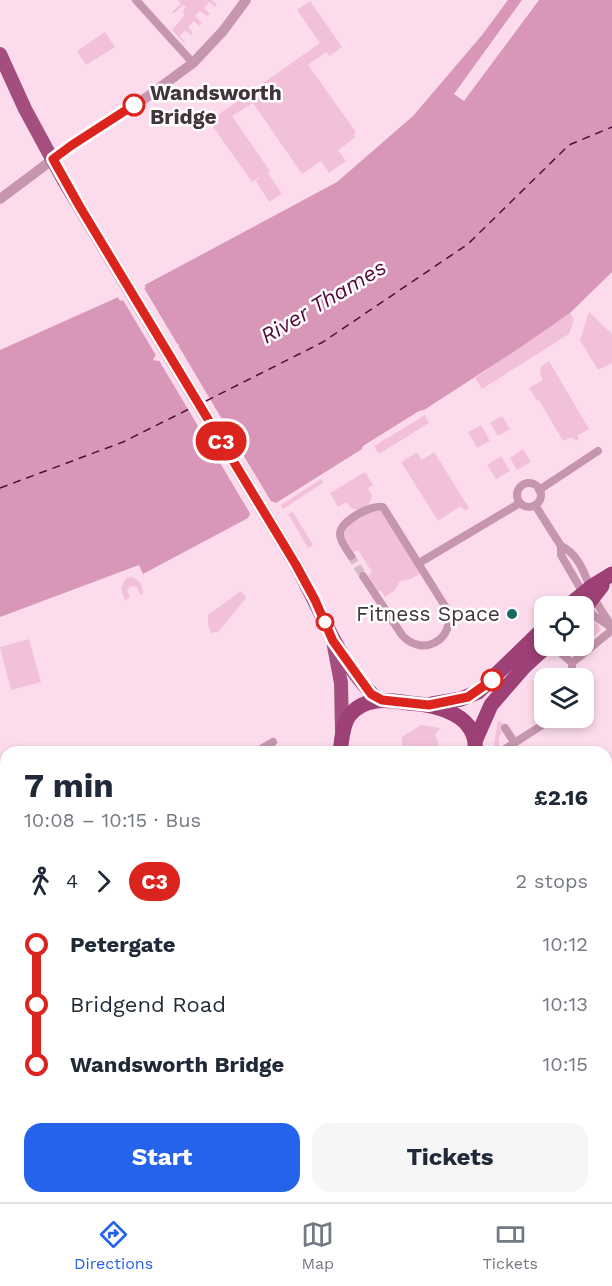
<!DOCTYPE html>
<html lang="en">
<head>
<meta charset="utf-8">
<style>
	:root { --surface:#fff; --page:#f6f6f7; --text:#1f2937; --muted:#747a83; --line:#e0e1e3; --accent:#2563eb }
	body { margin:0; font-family:"Work Sans",sans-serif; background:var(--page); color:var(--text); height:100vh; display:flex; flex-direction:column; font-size:22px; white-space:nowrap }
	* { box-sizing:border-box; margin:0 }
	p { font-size:20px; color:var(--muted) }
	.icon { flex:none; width:33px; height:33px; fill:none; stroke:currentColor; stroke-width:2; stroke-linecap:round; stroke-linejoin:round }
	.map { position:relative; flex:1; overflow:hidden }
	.drawer { position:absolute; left:0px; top:746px; width:612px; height:458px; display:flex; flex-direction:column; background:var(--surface); border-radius:18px 18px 0 0; box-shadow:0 3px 9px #0003 }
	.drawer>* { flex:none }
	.badge { padding:0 12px; border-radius:20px; font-size:21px; line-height:39px }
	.controls { position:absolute; left:534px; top:596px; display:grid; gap:12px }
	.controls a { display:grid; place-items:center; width:60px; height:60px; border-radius:12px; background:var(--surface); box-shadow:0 3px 9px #0003; font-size:30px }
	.map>.badge { position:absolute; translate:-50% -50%; box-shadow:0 0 0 3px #fff }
	.legs { display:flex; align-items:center; gap:9px; height:66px; padding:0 24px; font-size:20px }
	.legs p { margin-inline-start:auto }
	.headline { display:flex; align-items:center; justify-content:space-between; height:102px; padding:0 24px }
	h1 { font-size:33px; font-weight:700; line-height:45px }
	.primary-button { display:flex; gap:12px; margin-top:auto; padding:12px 24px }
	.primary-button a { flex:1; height:69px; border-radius:18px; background:var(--accent); color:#fff; font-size:24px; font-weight:700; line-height:69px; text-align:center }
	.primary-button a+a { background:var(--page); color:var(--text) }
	ul { padding:0 24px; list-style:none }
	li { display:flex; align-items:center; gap:21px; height:60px; font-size:22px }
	li i { display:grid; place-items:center; width:9px; height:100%; margin:0 8px; background:currentColor }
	li i::after { content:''; width:15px; height:15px; margin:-8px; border:4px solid; border-radius:50%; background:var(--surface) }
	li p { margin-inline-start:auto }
	li:first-child i { background:linear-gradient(#0000 50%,currentColor 0) }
	li:last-child i { background:linear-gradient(currentColor 50%,#0000 0) }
	.dock { display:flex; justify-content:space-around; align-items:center; height:84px; border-top:2px solid var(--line); background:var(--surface); font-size:16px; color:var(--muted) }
	.dock a { display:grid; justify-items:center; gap:3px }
	.dock .selected { color:var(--accent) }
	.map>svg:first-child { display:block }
	.green { fill:#f2c1d9 }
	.water { fill:#d897b9; fill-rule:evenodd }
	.pier { fill:#fcdcec }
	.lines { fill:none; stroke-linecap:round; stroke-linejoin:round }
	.ferry { stroke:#570a3c; stroke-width:1.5; stroke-dasharray:8 6; stroke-linecap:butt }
	.minor-tunnel { stroke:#d7bac9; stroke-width:8; stroke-dasharray:8 4; stroke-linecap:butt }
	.minor { stroke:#c695ae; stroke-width:8 }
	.tertiary { stroke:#c695ae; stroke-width:10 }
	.primary { stroke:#a34e7e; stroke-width:14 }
	.trunk { stroke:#9c4076; stroke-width:15 }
	.rail { stroke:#99838f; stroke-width:2 }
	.line-1-casing { stroke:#fff; stroke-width:14 }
	.line-1 { stroke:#dc241f; stroke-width:9 }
	.stop-1-dot { fill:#fff; stroke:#dc241f; stroke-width:3 }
	.poi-dot { fill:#1b6764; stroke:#fff; stroke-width:2 }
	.labels { text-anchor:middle; stroke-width:5; stroke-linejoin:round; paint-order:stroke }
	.stop-label { font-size:21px; font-weight:bold; fill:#41343b; stroke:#fff; text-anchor:start }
	.poi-label { font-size:21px; fill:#41343b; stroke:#fff; text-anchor:end }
	.water-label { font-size:22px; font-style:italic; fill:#570a3c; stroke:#fff }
</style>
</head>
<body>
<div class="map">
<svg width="612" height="1202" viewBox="0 0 612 1202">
	<rect width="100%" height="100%" fill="#fcdcec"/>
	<g class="green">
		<polygon points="178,0 212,0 217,4 215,7 209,2 204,8 210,14 207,16 200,11 195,16 202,23 199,26 194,21 188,27 193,33 191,35 185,30 180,36 185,42 184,43 172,30 184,16 183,11 186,7 183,5 173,14 172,12 181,4"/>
		<polygon points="310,1 342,47 330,56 326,52 308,65 356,132 354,134 356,137 338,150 346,161 329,173 321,161 302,174 253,103 232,116 270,171 268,173 282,194 269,202 256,181 260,177 252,182 209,121 320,43 297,10"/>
		<polygon points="105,32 115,47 86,65 77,51"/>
		<polygon points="589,312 612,334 612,363 598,370 580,340"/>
		<polygon points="570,313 574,320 569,334 482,389 475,378"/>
		<polygon points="549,361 589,429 577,436 579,439 575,441 572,437 563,441 539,400 537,401 529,388 543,380 540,374 541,366"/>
		<polygon points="425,415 429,423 379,454 374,446"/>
		<polygon points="502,416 510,429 498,436 490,423"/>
		<polygon points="481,425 490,441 477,448 468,432"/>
		<polygon points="523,449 531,462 517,470 510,458"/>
		<polygon points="417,452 422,460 434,452 469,508 465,511 461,506 438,521 401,462"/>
		<polygon points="501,456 510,471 496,479 487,465"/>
		<polygon points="365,472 373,485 368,488 372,496 369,504 359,511 351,508 346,502 338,507 330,493"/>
		<polygon points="321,479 323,483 283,509 281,505"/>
		<polygon points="371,510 381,510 421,573 411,579 400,581 395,590 385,597 381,591 378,591 368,575 372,572 358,550 353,552 344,535 346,526"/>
		<polygon points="293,512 313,545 308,548 288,514"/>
		<path d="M132,577C140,580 143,586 143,595L139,593L137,587L131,586L127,590L130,597L125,601L121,588L126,578Z"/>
		<polygon points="241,591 246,598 218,632 211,633 208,625 208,615"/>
		<polygon points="591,621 597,623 601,630 576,652 574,653 568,645 584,645 584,628"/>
		<polygon points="29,639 41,682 11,690 0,647"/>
		<polygon points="498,721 507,725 499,737 499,748 493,751"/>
		<polygon points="421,725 441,728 435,734 441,751 402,751 402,737"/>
		<polygon points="606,1119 612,1130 612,1159 606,1148"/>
	</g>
	<path class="water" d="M508,0H612V272L570,313L521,347L424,410L419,411L363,446L362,449L276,503L271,501L250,514L248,518L143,574L139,565L0,617V350L143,286L337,182L413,116L482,35ZM175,344H179L178,349L158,361L153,360L155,356ZM234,443H237L236,447L217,459H212L214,455Z"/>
	<g class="pier">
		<polygon points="522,0 539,0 464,101 454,94"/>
		<polygon points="143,283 146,287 144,288 272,503 274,502 276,506 272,505 252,516 251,520 249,517 251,515 123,300 120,301 118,297 119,293"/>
	</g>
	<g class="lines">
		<g class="ferry">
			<polyline points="206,401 323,342 468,244 569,145 612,127"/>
			<polyline points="0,488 123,442 193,407"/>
		</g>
		<polyline class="minor-tunnel" points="351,556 363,576"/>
		<g class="minor">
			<polyline points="136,0 193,63"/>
			<circle cx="529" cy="495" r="12"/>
			<polyline points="539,490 598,451"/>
			<polyline points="535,505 561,546 561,555 579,586 589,609 593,615 612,628"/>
			<path d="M561,546C581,555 586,579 594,597C599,608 606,617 612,627"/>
			<path d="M351,556C347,550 340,541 340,534C340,521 372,504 383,507L448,611C455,640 422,658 402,635L363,576"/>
			<polyline points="419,563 520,503"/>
			<polyline points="561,653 572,663"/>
			<polyline points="577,678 572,670 572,663 612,630"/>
			<polyline points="584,688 586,693 584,696"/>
			<polyline points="505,728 514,742"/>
			<polyline points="83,752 97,752"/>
			<polyline points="256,752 273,742"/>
			<polyline points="500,752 555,717"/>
			<polyline points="0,791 6,788"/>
			<polyline points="606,891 612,889"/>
			<polyline points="606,957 612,954"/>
			<polyline points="606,975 612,984"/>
			<polyline points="0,1047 6,1047"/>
			<polyline points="0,1117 6,1130"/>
			<polyline points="2,1177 6,1184"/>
			<polyline points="14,1197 17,1202"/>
			<polyline points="106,1197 109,1202"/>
			<polyline points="353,1197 356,1202"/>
			<polyline points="477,1197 479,1202"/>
			<polyline points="572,1197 575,1202"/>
			<polyline points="189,1202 198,1197"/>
			<polyline points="537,1202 544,1197"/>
		</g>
		<polyline class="tertiary" points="0,199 72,145 147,97 193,63 223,31 246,0"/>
		<g class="primary">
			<path d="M0,54L25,109L64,181L296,565C314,597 350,686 382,700"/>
			<polyline points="334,646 341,683 342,731"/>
		</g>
		<g class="trunk">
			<polyline points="568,606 591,587 612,574"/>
			<polyline points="584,609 602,586"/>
			<polyline points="432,704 461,699 478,692 544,628"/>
			<polyline points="476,739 491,705 524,667 548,645"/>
			<path d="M340,752C342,740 342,726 349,716C364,696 388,700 409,703C438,705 479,715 475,752"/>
			<polyline points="0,898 6,894"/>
			<polyline points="606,1073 612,1084"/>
			<polyline points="606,1100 612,1111"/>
			<polyline points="606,1158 612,1168"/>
			<polyline points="606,1190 612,1201"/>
		</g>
		<g class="rail">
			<polyline points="606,836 612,834"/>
			<polyline points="606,846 612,844"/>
			<polyline points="0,993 6,992"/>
			<polyline points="0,1005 6,1004"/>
		</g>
	</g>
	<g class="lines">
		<g class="line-1-casing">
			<polyline id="line-1" points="134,105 72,145 53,159 80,207 296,565 315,600 333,641 371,694 382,700 429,705 468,697 492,680"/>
		</g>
		<use href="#line-1" class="line-1"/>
	</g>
	<g class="stop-1-dot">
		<circle cx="134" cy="105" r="10"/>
		<circle cx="325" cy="622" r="8"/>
		<circle cx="492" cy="680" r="10"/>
	</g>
	<circle class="poi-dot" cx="512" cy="614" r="6"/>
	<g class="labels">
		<g class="stop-label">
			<text x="150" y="100">Wandsworth<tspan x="150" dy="24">Bridge</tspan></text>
		</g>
		<g class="poi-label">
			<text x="500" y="621">Fitness Space</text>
		</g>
		<g class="water-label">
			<text transform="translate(323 301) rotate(-31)" y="8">River Thames</text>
		</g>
	</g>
</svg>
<div class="controls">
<a><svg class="icon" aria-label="locate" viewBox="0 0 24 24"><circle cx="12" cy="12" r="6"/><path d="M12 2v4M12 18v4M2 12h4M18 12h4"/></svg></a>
<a><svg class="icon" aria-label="layers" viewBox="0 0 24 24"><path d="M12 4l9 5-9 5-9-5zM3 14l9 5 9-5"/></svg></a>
</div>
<b class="badge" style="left:221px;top:441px;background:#dc241f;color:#fff">C3</b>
<section class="drawer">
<div class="headline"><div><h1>7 min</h1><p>10:08 – 10:15 · Bus</p></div><b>£2.16</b></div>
<div class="legs"><svg class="icon" aria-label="walk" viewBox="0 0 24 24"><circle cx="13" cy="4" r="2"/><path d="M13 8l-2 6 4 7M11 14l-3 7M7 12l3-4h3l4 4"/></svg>4<svg class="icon" aria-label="forward" viewBox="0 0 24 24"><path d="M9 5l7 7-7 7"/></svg><b class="badge" style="background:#dc241f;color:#fff">C3</b><p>2 stops</p></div>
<ul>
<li><i style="color:#dc241f"></i><b>Petergate</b><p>10:12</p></li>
<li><i style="color:#dc241f"></i><span>Bridgend Road</span><p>10:13</p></li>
<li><i style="color:#dc241f"></i><b>Wandsworth Bridge</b><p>10:15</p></li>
</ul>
<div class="primary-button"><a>Start</a><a>Tickets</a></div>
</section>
</div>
<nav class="dock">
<a class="selected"><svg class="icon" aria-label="directions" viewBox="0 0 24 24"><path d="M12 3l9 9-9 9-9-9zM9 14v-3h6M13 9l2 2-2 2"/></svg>Directions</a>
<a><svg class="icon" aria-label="map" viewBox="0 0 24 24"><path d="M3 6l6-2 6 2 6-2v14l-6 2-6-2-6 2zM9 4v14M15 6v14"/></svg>Map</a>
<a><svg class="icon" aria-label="tickets" viewBox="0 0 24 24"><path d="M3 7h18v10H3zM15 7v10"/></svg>Tickets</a>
</nav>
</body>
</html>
